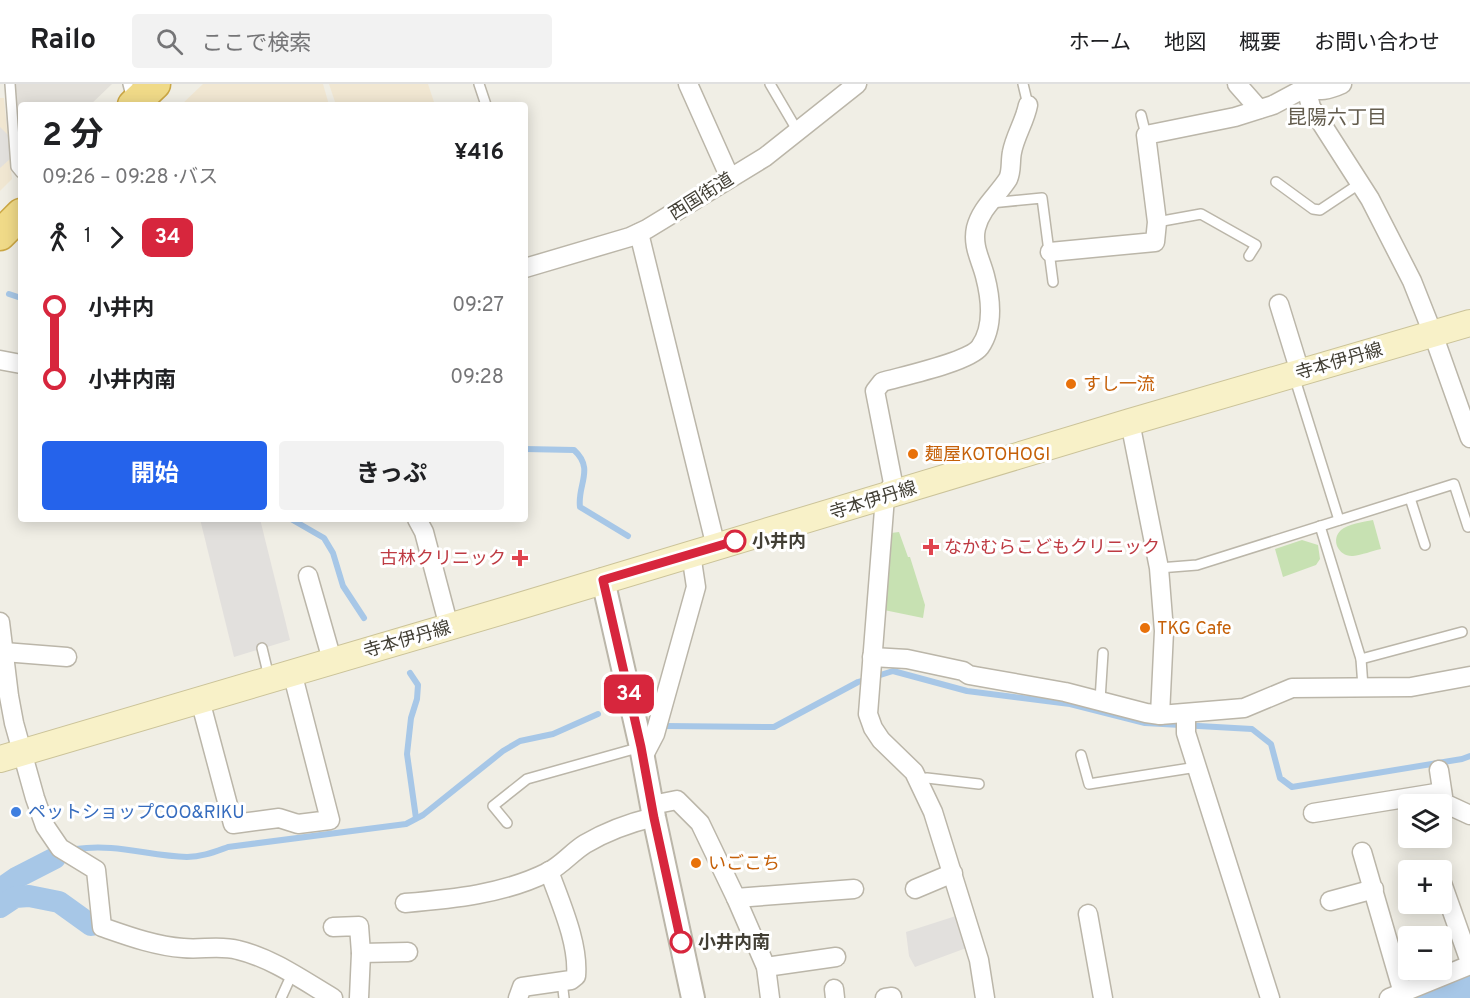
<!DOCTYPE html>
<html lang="ja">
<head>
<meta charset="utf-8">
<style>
	:root { --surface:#fff; --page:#f2f2f2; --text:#202124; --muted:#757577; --line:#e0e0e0; --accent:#2563eb }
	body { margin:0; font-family:Overpass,"Noto Sans JP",sans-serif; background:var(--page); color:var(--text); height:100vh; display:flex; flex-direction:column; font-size:22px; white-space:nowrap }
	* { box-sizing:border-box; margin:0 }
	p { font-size:20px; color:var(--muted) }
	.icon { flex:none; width:33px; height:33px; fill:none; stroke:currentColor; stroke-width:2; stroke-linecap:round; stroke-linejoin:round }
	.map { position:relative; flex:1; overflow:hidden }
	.drawer { position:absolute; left:18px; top:18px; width:510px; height:420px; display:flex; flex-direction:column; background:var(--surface); border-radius:6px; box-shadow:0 3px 15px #0003 }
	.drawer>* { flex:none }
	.badge { padding:0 12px; border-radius:9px; font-size:21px; line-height:39px }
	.fabs { position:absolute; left:1398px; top:710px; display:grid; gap:12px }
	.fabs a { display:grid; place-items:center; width:54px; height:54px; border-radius:6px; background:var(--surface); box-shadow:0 3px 15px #0003; font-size:30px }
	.map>.badge { position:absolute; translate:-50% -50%; box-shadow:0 0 0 3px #fff }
	.legs { display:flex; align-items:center; gap:9px; height:66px; padding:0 24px; font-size:20px }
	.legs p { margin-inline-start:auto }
	.headline { display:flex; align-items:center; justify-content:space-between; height:102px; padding:0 24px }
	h1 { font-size:33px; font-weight:700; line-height:45px }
	.primary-button { display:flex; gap:12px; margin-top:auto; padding:12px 24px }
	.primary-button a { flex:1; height:69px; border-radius:6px; background:var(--accent); color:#fff; font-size:24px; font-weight:700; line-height:69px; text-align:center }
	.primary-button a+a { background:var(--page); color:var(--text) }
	ul { padding:0 24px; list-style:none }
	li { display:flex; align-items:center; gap:21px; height:72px; font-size:22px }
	li i { display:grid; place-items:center; width:9px; height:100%; margin:0 8px; background:currentColor }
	li i::after { content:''; width:15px; height:15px; margin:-8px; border:4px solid; border-radius:50%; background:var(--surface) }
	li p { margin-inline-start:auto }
	li:first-child i { background:linear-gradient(#0000 50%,currentColor 0) }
	li:last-child i { background:linear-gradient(currentColor 50%,#0000 0) }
	header { display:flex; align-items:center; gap:36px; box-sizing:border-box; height:84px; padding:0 30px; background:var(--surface); border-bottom:2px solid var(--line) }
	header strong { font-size:28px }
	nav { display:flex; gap:33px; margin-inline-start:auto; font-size:21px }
	.search { width:420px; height:54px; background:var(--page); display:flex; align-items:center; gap:15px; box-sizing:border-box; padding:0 21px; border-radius:6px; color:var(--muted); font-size:22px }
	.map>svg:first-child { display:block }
	.commercial { fill:#f1e7d2 }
	.industrial { fill:#e3e0da }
	.green { fill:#c7e1b2 }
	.parking { fill:#e2e0dd }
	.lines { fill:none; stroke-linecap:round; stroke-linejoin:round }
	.stream { stroke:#a7c7e7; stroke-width:6 }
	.canal { stroke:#a7c7e7; stroke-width:22 }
	.river { stroke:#a7c7e7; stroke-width:38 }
	.service-casing { stroke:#bbb6a9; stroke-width:12 }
	.minor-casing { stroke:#bbb6a9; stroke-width:21 }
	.tertiary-casing { stroke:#bbb6a9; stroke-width:26 }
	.secondary-casing { stroke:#cbc399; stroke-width:28 }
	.trunk-casing { stroke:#cba744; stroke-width:33 }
	.service { stroke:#fff; stroke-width:9 }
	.minor { stroke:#fff; stroke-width:18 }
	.tertiary { stroke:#fff; stroke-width:22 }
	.secondary { stroke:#f8f1c8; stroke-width:26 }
	.trunk { stroke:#f0da88; stroke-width:30 }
	.line-1-casing { stroke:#fff; stroke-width:14 }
	.line-1 { stroke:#d7263d; stroke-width:9 }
	.food-dot { fill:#e8710a; stroke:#fff; stroke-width:2 }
	.stop-1-dot { fill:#fff; stroke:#d7263d; stroke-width:3 }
	.health-dot { fill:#e0444e; stroke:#fff; stroke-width:2 }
	.shop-dot { fill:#3f7fe0; stroke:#fff; stroke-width:2 }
	.labels { text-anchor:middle; stroke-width:6; stroke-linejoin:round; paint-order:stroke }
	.street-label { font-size:18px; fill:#423f35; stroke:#fff }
	.food-label { font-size:18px; fill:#c56008; stroke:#fff; text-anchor:start }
	.stop-label { font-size:18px; font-weight:bold; fill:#423f35; stroke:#fff; text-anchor:start }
	.health-label { font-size:18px; fill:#be3a42; stroke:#fff; text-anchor:start }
	.shop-label { font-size:18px; fill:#366cbe; stroke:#fff; text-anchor:start }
	.neighbourhood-label { font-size:20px; fill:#645d4e; stroke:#fff }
</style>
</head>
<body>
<header>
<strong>Railo</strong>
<div class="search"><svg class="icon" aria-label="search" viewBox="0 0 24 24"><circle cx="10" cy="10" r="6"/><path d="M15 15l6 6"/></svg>ここで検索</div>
<nav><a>ホーム</a><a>地図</a><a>概要</a><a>お問い合わせ</a></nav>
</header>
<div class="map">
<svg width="1470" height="914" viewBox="0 0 1470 914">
	<rect width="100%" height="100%" fill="#f0eee5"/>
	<g class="commercial">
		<polygon points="203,0 323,0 329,21 181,21"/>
		<polygon points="329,0 428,0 435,21 336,21"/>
		<polygon points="0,14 4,14 12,95 0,107"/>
	</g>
	<polygon class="industrial" points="14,0 112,0 90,21 21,21 21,67"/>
	<g class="green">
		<path d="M1373,436L1381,465C1372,467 1362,471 1353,472C1339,473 1330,456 1341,446C1348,440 1363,438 1373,436Z"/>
		<polygon points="899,448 908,473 910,473 925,521 923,534 884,526 891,449"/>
		<polygon points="1302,456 1318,461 1320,475 1316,481 1283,493 1275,465"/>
	</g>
	<g class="parking">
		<polygon points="0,43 8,51 10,75 0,84"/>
		<polygon points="200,435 260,435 290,556 234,573"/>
		<polygon points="959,831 969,863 915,883 909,872 906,848"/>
	</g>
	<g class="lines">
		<g class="stream">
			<polyline points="9,210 21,214"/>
			<path d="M525,365L574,366C595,385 577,401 580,423L628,452"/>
			<polyline points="291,435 324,454 333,469 343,502 364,534"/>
			<polyline points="410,589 418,601 417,615 411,634 407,670 416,734"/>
			<polyline points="665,642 774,643 858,598 893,587 967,607 1070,620 1145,639 1252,645 1271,660 1280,694 1292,703 1462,675 1470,672"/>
			<path d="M76,765C116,759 149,772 187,773C202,773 214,768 228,763L406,740L423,731L503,667L520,657L553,650L598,630"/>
		</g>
		<g class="canal">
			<polyline points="0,805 16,794 55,774"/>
			<polyline points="0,823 15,813 29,812 59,818 91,841"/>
		</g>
		<polyline class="river" points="1433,914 1470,898"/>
		<g class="service-casing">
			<g id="service">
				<polyline points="10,0 16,83 21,89"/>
				<polyline points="128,0 132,16"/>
				<polyline points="479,0 486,21"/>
				<polyline points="770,0 797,46"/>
				<polyline points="1023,0 1028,21"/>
				<polyline points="1141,31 1146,51"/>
				<polyline points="1276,98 1313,125 1320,126 1359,100"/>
				<polyline points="991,119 1042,114 1053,198"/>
				<polyline points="1157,138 1201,130 1256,161 1249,172"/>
				<polyline points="1294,292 1339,436"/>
				<polyline points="1410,414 1425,461"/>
				<polyline points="1320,442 1361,575 1363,603"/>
				<polyline points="1159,484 1197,481 1454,400 1468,443"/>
				<polyline points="262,564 269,593"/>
				<polyline points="1361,575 1462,548"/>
				<polyline points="1100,616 1103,569"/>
				<polyline points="1081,671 1089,700 1197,683"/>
				<polyline points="917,695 927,694 979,700"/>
				<polyline points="507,739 493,722 527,695 641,663"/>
				<polyline points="562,897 564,914"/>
				<polyline points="281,914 292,890"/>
			</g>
		</g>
		<g class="minor-casing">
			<g id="minor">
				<polyline points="688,0 730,94"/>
				<polyline points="1237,0 1259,25"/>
				<polyline points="1305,0 1311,23 1370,115 1412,197 1433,250 1470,354"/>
				<polyline points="639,149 716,463"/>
				<path d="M1050,168L1155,158L1157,138L1146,51L1235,33L1273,21L1305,4C1319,8 1329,6 1342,0"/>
				<polyline points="525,184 630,153 647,145 765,73 857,0"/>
				<polyline points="1279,220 1300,288"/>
				<polyline points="0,276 21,280"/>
				<polyline points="1130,338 1159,484 1164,547 1160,631"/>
				<polyline points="417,435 424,448 449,543"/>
				<polyline points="308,492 332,576"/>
				<path d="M0,538L9,612L14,639L35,714L45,742L60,764L96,786L102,843C128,852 155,862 183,864C201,866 220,861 238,866C272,874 304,897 333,914"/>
				<polyline points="4,568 67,573"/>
				<polyline points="872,573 907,575 963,587 969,591 1065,608 1146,629 1160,631 1244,624 1292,604 1411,603 1470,592"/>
				<polyline points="200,616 233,740 279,734 298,740 330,736 292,588"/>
				<polyline points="1186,630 1186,649 1270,914"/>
				<polyline points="643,673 655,650 696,503 691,470"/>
				<polyline points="1439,686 1444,719 1470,731"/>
				<polyline points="652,721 677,716 700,739 736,814 766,883 770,914"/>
				<polyline points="1313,729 1442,708"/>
				<polyline points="1362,768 1403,909"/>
				<polyline points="1442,799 1470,878"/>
				<polyline points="915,805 953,789"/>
				<polyline points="736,814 854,805"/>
				<polyline points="1330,817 1374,805"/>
				<path d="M405,819C453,815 504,810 548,788C562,781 572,768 585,760C607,747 629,739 654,733"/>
				<polyline points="1088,830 1103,914"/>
				<polyline points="333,843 359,842 361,869 359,914"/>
				<polyline points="361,869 408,868"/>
				<polyline points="766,883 836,873"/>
				<polyline points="834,905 835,914"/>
				<path d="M518,914L522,903L571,896L576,892C579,859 560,818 549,787"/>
				<polyline points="885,914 892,913"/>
				<path d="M985,914L979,876L933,728L914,688L881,656L873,644L868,630L885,413L893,399L875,307L882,298C903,292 969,278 980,263C994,243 991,215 985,192C981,176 972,162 976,144C981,124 997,112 1008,95C1012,87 1010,77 1012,68C1015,52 1025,37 1028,21"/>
				<polyline points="1389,914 1470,881"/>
			</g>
		</g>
		<g class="tertiary-casing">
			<polyline id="tertiary" points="603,496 641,663 654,733 693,914"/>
		</g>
		<g class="secondary-casing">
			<polyline id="secondary" points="0,675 513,524 1130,338 1470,239"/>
		</g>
		<g class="trunk-casing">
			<g id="trunk">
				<polyline points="133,21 155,0"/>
				<polyline points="0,151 21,130"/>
			</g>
		</g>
		<use href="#service" class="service"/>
		<use href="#minor" class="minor"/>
		<use href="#tertiary" class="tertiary"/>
		<use href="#secondary" class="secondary"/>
		<use href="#trunk" class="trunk"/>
	</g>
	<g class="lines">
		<g class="line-1-casing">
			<polyline id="line-1" points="681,858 654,734 641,663 603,496 735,457"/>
		</g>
		<use href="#line-1" class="line-1"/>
	</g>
	<g class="food-dot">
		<circle cx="1071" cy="300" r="6"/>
		<circle cx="913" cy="370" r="6"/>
		<circle cx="1145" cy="544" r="6"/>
		<circle cx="696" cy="779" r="6"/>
	</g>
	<g class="stop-1-dot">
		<circle cx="735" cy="457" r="10"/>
		<circle cx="681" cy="858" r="10"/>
	</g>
	<g class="health-dot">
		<path d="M928 454h6v6h6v6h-6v6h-6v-6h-6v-6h6z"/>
		<path d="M517 465h6v6h6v6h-6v6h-6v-6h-6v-6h6z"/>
	</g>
	<circle class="shop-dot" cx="16" cy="728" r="6"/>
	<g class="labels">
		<g class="street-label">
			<text transform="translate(701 112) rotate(-32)" y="6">西国街道</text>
			<text transform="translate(1339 277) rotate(-16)" y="6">寺本伊丹線</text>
			<text transform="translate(873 416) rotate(-17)" y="6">寺本伊丹線</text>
			<text transform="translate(407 555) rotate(-16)" y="6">寺本伊丹線</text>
		</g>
		<g class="food-label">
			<text x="1083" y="306">すし一流</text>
			<text x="925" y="376">麺屋KOTOHOGI</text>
			<text x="1157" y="550">TKG Cafe</text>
			<text x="708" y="785">いごこち</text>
		</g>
		<g class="stop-label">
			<text x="752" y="463">小井内</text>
			<text x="698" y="864">小井内南</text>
		</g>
		<g class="health-label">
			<text x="944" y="469">なかむらこどもクリニック</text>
			<text x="506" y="480" text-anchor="end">古林クリニック</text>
		</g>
		<g class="shop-label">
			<text x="28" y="734">ペットショップCOO&amp;RIKU</text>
		</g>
		<g class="neighbourhood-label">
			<text x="1337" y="40">昆陽六丁目</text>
		</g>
	</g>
</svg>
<div class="fabs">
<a><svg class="icon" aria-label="layers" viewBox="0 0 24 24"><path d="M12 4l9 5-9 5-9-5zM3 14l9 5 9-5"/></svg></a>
<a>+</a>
<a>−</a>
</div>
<b class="badge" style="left:629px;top:610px;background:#d7263d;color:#fff">34</b>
<section class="drawer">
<div class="headline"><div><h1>2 分</h1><p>09:26 – 09:28 · バス</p></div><b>¥416</b></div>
<div class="legs"><svg class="icon" aria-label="walk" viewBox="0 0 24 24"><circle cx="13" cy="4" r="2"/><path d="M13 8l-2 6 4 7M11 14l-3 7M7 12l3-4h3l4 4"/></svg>1<svg class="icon" aria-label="forward" viewBox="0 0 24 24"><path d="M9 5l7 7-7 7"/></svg><b class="badge" style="background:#d7263d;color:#fff">34</b></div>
<ul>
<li><i style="color:#d7263d"></i><b>小井内</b><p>09:27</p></li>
<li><i style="color:#d7263d"></i><b>小井内南</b><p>09:28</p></li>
</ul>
<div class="primary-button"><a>開始</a><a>きっぷ</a></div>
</section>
</div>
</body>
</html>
